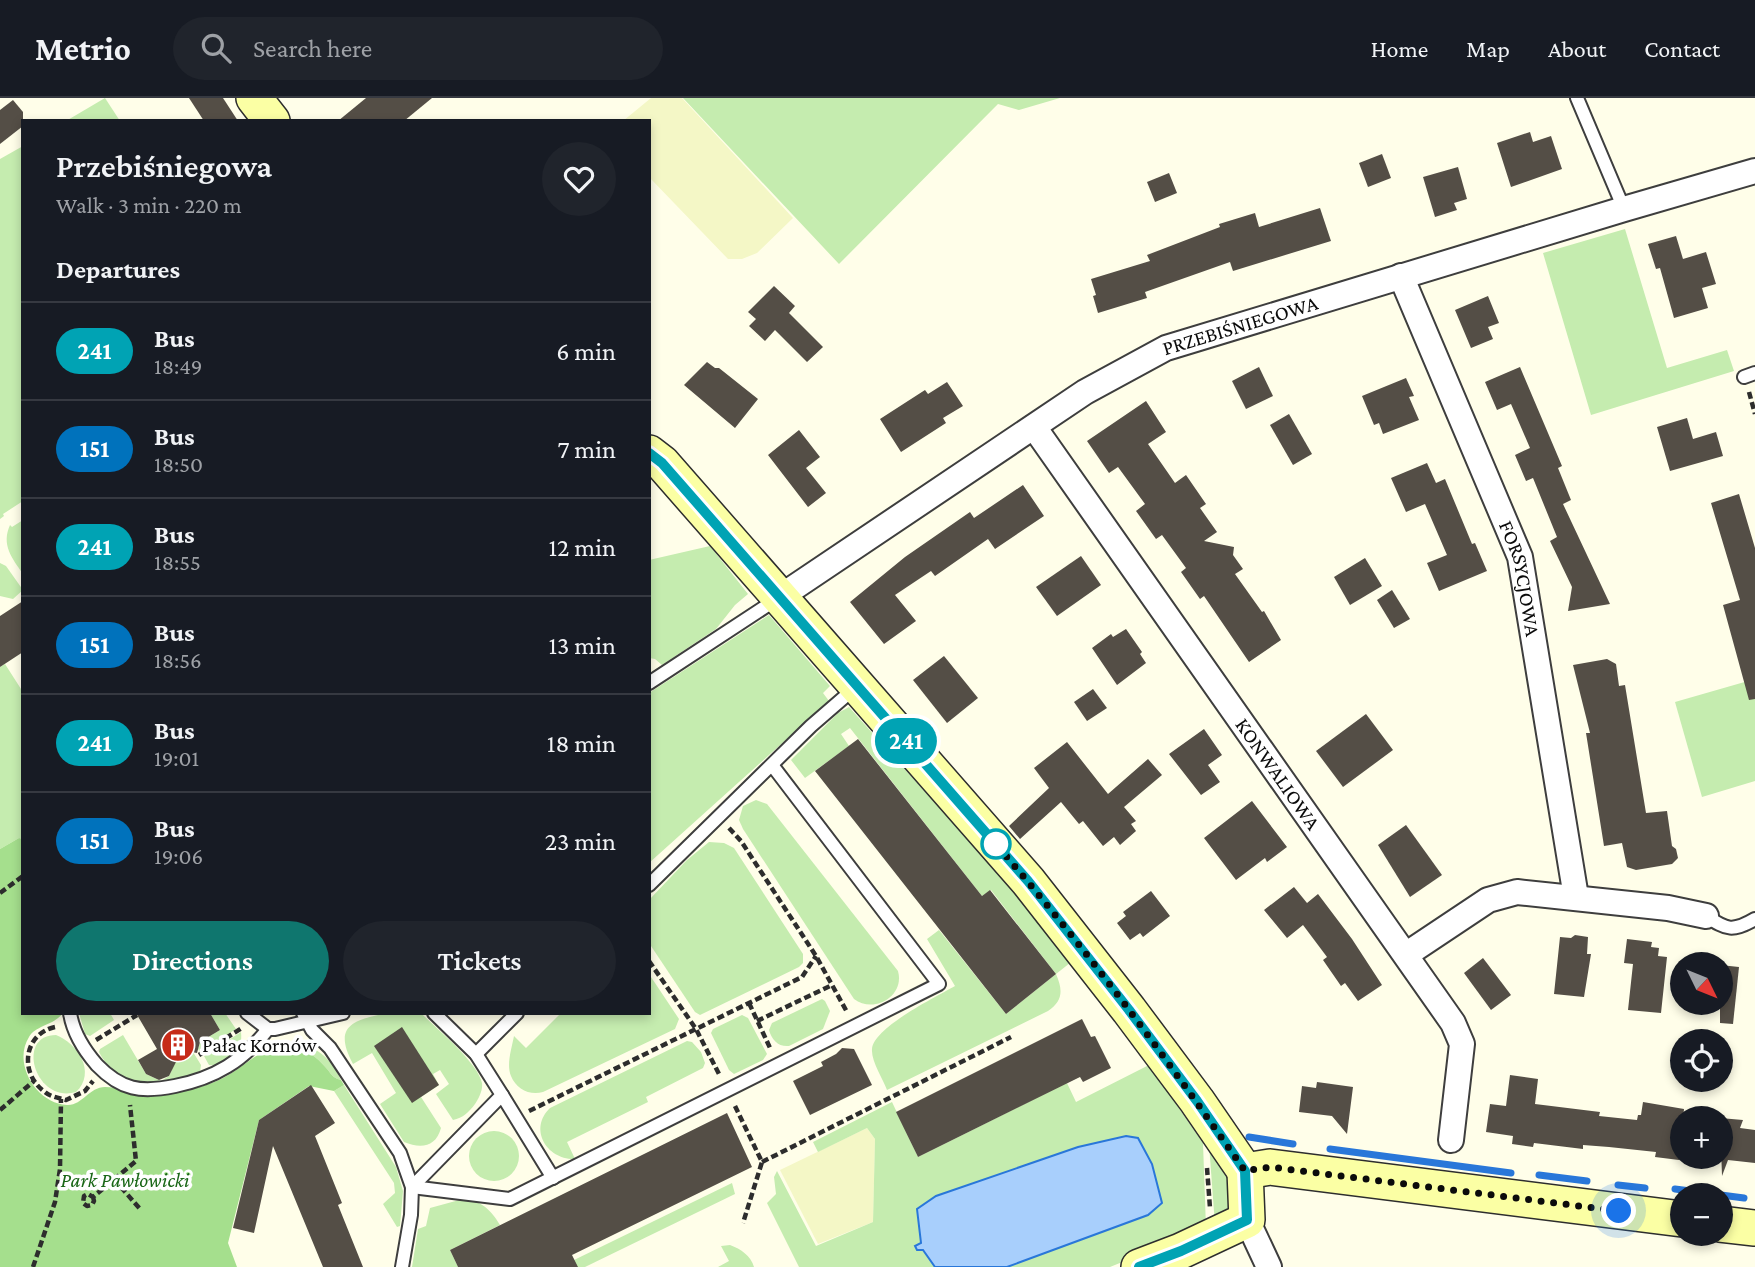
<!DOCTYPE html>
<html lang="en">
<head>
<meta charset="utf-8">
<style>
	:root { --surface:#171b24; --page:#20242c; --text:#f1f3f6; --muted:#9ea1a6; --line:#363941; --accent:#0f766e }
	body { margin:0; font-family:"Crimson Pro",serif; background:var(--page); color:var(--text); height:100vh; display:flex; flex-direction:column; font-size:26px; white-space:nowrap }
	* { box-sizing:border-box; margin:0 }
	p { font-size:23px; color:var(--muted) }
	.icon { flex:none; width:38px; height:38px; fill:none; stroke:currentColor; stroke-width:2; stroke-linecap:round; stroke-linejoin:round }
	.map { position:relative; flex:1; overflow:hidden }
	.panel { position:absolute; left:21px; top:21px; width:630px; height:896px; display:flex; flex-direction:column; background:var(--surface); border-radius:0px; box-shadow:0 4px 10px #0003 }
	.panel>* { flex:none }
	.badge { padding:0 14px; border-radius:23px; font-size:24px; line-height:46px }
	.needle { width:46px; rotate:133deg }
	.buttons { position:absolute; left:1670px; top:854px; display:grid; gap:14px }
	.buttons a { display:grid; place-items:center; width:63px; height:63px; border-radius:50%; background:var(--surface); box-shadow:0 4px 10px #0003; font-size:35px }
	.you { position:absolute; width:35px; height:35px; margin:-18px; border:5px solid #fff; border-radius:50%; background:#1a73e8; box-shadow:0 0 0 10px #1a73e833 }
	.map>.badge { position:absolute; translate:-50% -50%; box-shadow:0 0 0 4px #fff }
	h2 { padding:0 35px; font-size:26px; line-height:63px }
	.round { display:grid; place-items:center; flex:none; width:74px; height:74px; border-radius:37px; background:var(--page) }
	.overview { display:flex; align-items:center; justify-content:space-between; height:119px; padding:0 35px }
	h1 { font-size:33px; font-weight:600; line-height:52px }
	.primary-button { display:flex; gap:14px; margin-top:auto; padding:14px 35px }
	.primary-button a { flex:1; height:80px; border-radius:42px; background:var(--accent); color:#fff; font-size:28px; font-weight:600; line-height:80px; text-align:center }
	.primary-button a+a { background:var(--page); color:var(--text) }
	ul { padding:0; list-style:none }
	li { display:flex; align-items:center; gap:21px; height:98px; padding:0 35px; border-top:2px solid var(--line) }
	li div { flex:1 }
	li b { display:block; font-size:26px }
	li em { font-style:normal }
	li .badge { min-width:77px; font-weight:700; text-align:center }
	header { display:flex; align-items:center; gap:42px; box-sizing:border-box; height:98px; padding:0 35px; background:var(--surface); border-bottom:2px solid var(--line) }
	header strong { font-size:33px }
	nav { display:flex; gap:38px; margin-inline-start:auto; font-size:24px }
	.search { width:490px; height:63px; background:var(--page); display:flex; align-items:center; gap:18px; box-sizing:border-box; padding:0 24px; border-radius:38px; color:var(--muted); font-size:26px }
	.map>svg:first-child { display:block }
	.farmland { fill:#f4f7c6 }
	.green { fill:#c5ecaf }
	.forest { fill:#a5df8d }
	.water { fill:#a8cffc; stroke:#2977d9; stroke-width:2 }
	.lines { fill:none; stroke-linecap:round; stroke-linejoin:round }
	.stream { stroke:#2977d9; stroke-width:7 }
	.building { fill:#544e46 }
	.lane-casing { stroke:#3e3e3e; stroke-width:16 }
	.street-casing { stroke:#3e3e3e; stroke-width:28 }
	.secondary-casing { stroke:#2d2d2d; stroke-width:38 }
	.path { stroke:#2d2d2d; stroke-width:4.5; stroke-dasharray:7 3.5; stroke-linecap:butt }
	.lane { stroke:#fff; stroke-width:12 }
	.street { stroke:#fff; stroke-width:24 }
	.secondary { stroke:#fbffa4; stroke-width:35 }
	.line-casing { stroke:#fff; stroke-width:16 }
	.line { stroke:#00a3b4; stroke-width:10 }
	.walk { stroke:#0b0b0b; stroke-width:7; stroke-dasharray:0 12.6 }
	.stop-dot { fill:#fff; stroke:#00a3b4; stroke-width:3.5 }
	.labels { text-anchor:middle; stroke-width:7; stroke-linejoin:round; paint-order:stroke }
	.street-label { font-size:21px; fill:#0b0b0b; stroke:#fff }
	.poi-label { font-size:21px; fill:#0b0b0b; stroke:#fff; text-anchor:start }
	.park-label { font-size:21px; font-style:italic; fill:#1a6717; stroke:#fff }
</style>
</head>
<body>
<header>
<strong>Metrio</strong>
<div class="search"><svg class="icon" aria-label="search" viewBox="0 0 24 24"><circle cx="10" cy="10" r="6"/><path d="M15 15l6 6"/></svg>Search here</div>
<nav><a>Home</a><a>Map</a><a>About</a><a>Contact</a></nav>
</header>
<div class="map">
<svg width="1755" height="1169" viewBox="0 0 1755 1169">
	<rect width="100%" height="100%" fill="#fffee9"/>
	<g class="farmland">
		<polygon points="651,0 682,0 793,120 757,155 742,161 728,161 649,79 649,23 623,23"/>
		<polygon points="867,1030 875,1041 873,1124 818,1146 780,1072"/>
	</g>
	<g class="green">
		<polygon points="105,0 120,23 66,23"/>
		<polygon points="683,0 1060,0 1019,12 998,6 839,166"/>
		<polygon points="23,48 23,403 3,416 4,418 0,421 0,61"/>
		<polygon points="1625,131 1667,270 1727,252 1734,273 1591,317 1543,155"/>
		<path d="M23,422V476C12,460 1,447 10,427L12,429Z"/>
		<polygon points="710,448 748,496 735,507 716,531 662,567 655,561 649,560 649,462"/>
		<polygon points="0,465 6,468 23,492 13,501 0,498"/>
		<polygon points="769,517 830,588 823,595 829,603 649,765 649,595"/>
		<polygon points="5,566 21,591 23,590 23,741 19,740 0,751 0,569"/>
		<polygon points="1755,581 1755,683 1702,699 1675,604"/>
		<path d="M849,609L1075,861L1056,876C1063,892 1063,903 1048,913L887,992C883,981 871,963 872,951C874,929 936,899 955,888L927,841L939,832L1006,916L1056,876L991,792L982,798L850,630L841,636L849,648L805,680L791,662L838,615Z"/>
		<path d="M756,702L767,706L898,873C905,898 874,916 854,901L743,731L739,722L743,708Z"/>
		<polygon points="709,744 724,745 734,750 803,856 803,865 799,869 700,917 695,914 649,845 649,802 687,762"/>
		<path d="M649,876L679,921L675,931L543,994C530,998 516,991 511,978C506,967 512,949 514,938L526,950L561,915H649Z"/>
		<path d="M822,901L825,903L830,913L823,931L789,948C778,949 772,942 769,932L772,925Z"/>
		<polygon points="79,915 110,915 114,922 90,938 85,936"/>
		<polygon points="210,915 225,915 236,931 200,954 198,951 200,944 220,932"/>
		<path d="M387,915L423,917C438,932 478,965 482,985C483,992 479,1000 475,1006C469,1014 463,1020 453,1022L436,996L449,986L440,972L433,976L439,987L421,999L441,1030C436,1049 421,1051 404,1044L380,1006L396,995L372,955L353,966C332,927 354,922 387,915Z"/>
		<polygon points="742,917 748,920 767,956 763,962 734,976 729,972 711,935 713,931"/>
		<path d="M241,934C243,953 233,958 219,968L209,967L204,958Z"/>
		<path d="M56,937C77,945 97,974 76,994C35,1006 15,937 56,937Z"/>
		<path d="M123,937L146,976L161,983L169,978L172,972L169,966L187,953L193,954L201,967L200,974C193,978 183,980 174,982C144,988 114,984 99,954L100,951Z"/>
		<path d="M687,943L692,944L701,954L705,965L703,970L646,999L648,1004L567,1044L575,1061C547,1062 528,1031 550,1010Z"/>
		<path d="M283,944C311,944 329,956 341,982C334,980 332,978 328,972C310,951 301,948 274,953L270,949Z"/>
		<polygon points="1149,967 1203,1045 1206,1130 1110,1169 799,1169 767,1105 776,1096 774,1079 777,1073 816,1148 873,1124 875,1041 867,1030 818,1054 813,1044 892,1004 918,1059 1067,985 1076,1004"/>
		<polygon points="344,987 396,1069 403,1093 400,1128 397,1129 383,1106 395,1095 394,1085 334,993"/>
		<circle cx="494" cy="1058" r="25"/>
		<polygon points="1209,1046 1230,1073 1231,1106 1215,1127"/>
		<polygon points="732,1085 735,1096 585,1169 571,1169 574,1162"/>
		<path d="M463,1101C481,1102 491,1112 500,1127L450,1152L458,1169H412L418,1131L426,1128L430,1110Z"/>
		<path d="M730,1147C741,1151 751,1158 754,1169H718L729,1163L721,1148Z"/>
	</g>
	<path class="forest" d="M19,740L23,741V915H63C53,928 36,927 29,939C12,966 37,1006 67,1007C82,1008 89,989 105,989C119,989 133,996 147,997C162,998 191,992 206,987C229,981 249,961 270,949L274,953C301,948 310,951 328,972C332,978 334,980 341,982L344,987L334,993L309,988L259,1022L228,1145L237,1169H0V751Z"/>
	<polygon class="water" points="1126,1038 1138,1040 1152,1066 1162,1105 1148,1117 1007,1169 935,1169 923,1152 917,1152 915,1148 921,1145 917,1111 936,1098 1078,1049"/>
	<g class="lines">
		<g class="stream">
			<polyline points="1249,1039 1293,1046"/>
			<polyline points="1330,1051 1511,1075"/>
			<polyline points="1539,1077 1587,1083"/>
			<polyline points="1618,1087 1645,1090"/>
			<polyline points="1675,1091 1744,1100"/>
		</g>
	</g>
	<g class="building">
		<polygon points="189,0 223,0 238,23 204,23"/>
		<polygon points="366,0 432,0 404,23 338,23"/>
		<polygon points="13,2 23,14 23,28 0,46 0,12"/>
		<polygon points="1530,34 1533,44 1551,38 1562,71 1511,89 1497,45"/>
		<polygon points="1382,56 1391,80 1368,89 1359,65"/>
		<polygon points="1458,69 1467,101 1454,105 1457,112 1435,119 1423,79"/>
		<polygon points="1169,75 1177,95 1155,104 1147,84"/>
		<polygon points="1320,110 1331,143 1233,173 1230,164 1145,194 1147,200 1098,215 1093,198 1096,197 1091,181 1150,163 1147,157 1220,129 1219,126 1255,115 1259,129"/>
		<polygon points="1676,138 1683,161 1706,154 1716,186 1702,190 1708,210 1674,220 1660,170 1656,171 1648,146"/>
		<polygon points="774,188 795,208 789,215 823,249 807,264 775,232 765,243 749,228 756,221 748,214"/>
		<polygon points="1488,198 1499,225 1488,229 1493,241 1471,250 1455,212"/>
		<polygon points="707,264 715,270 719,270 758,301 735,330 684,287"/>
		<polygon points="1259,269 1273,298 1246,311 1232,283"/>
		<polygon points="1520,269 1562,368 1558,370 1571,402 1563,406 1610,506 1568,513 1572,489 1550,443 1557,439 1533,380 1526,383 1515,357 1530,350 1511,306 1497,312 1485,284"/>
		<polygon points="1406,280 1414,298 1409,299 1419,322 1383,336 1379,325 1374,327 1362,298"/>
		<polygon points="947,284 963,308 943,320 946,325 901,354 880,321 925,292 928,296"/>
		<polygon points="1146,303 1166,334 1148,346 1175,385 1186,377 1206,406 1200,410 1217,434 1204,443 1234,449 1233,457 1243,471 1235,476 1262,514 1264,513 1281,542 1249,564 1204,498 1200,501 1181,474 1186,470 1162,437 1156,441 1136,413 1145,406 1118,369 1109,375 1087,343"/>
		<polygon points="1289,316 1312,356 1293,367 1270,327"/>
		<polygon points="1687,320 1693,341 1716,334 1723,358 1670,373 1657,329"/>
		<polygon points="799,332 820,359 806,370 826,395 808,409 768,357"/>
		<polygon points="1427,365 1436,385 1445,381 1472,446 1475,445 1487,473 1439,493 1427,465 1447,457 1425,406 1406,414 1391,380"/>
		<polygon points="1023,387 1044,418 995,451 988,441 935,478 931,473 895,497 916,523 884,546 850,504 905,459 970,414 974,420"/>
		<polygon points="1739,396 1755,450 1755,601 1749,602 1723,507 1740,502 1711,405"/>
		<polygon points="1081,458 1101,487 1057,518 1036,489"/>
		<polygon points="1365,460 1382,488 1350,507 1334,479"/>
		<polygon points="1392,492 1410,521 1394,530 1377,502"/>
		<polygon points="23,503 23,554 0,569 0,518"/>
		<polygon points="1126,531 1142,554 1140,556 1146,565 1117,587 1092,550 1111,536 1113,539"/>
		<polygon points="944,558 978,600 947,625 913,582"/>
		<polygon points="1607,561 1616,566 1619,588 1625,587 1646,715 1667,713 1672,748 1676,751 1678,760 1672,766 1636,772 1627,769 1622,745 1604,748 1586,635 1590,635 1573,567"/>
		<polygon points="1093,591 1107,610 1087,623 1074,604"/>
		<polygon points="1366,616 1393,652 1343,689 1316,653"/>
		<polygon points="1204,631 1222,657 1208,667 1220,684 1201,697 1169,656"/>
		<polygon points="858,641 982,798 990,792 1056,876 1006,916 815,673"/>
		<polygon points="1067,644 1108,696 1148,661 1162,677 1124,709 1136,723 1131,726 1136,733 1120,747 1114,739 1103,748 1083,723 1079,726 1061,704 1020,741 1009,728 1049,690 1034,670"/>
		<polygon points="1252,703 1287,749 1267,764 1265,760 1236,782 1204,740"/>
		<polygon points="1406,727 1442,777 1410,799 1378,747"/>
		<polygon points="1294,789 1307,805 1318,796 1352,841 1382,887 1358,903 1345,885 1341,888 1323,862 1327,859 1303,827 1287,840 1264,812"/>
		<polygon points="1151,793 1170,818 1143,839 1140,835 1130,842 1117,825 1126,818 1123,814"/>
		<polygon points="1575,837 1588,839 1587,856 1591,856 1584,899 1554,896 1560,839 1571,840"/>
		<polygon points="1627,841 1652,844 1651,849 1659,850 1658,858 1667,859 1661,915 1628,912 1633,866 1624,865"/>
		<polygon points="1483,860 1511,897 1491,912 1464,875"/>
		<polygon points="1720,867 1739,869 1733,926 1720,925"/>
		<polygon points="136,915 210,915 220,932 200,944 197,955 182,952 169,978 159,982 146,976 138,962 157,951"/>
		<polygon points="1082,921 1091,939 1095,938 1111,970 1083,984 1080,979 918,1059 896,1014"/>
		<polygon points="402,929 439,987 412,1005 374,948"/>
		<polygon points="842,950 854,951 872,987 810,1017 793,983 823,968 821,964 836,956"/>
		<polygon points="1510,977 1538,981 1535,1006 1600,1014 1599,1018 1637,1022 1638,1017 1641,1017 1643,1004 1684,1011 1679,1062 1655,1059 1656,1054 1609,1049 1583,1047 1583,1051 1534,1045 1533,1049 1512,1046 1513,1038 1486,1034 1490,1006 1506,1008"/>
		<polygon points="1317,984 1353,989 1347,1036 1332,1018 1299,1014 1302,988 1316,990"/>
		<polygon points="311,987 335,1025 315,1038 342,1105 338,1107 363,1169 323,1169 273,1048 254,1135 233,1130 259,1022"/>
		<polygon points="727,1015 752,1069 572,1157 578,1169 458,1169 450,1152"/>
		<polygon points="1720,1020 1743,1022 1740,1030 1755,1032 1755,1065 1728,1062 1722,1078"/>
	</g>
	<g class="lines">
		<g class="lane-casing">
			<g id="lane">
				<polyline points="1577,0 1624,111"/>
				<polyline points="1744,279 1755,275"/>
				<polyline points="649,585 777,501"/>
				<polyline points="649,787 811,628 856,589"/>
				<path d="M1706,818C1727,832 1733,834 1755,821"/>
				<path d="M70,915C73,935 84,952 97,967C121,992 141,995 175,988C215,980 243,963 268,931"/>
				<polyline points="247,915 268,931 275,931 343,915"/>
				<polyline points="303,915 312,932 330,950 400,1055 412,1089 510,1101 939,886 772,667"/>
				<polyline points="476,956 517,915"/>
				<polyline points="502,997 553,1080"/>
				<polyline points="402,1169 411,1117 412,1089 502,997 476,956 434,915"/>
			</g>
		</g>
		<g class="street-casing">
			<g id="street">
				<path id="s1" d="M1401,178L1520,459L1576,799"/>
				<path id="s2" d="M1034,329L1453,925L1462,946L1451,1042"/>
				<path id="s3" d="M780,499L1085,294L1166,250L1624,111L1755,73"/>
				<polyline points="1407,856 1488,802 1517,794 1668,810 1706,818"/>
				<polyline points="1247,1122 1269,1169"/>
			</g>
		</g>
		<g class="secondary-casing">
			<g id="secondary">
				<polyline points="254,0 272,23"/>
				<polyline points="649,355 662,365 1028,783 1129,912 1197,1003 1245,1073"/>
				<polyline points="1245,1073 1270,1069 1682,1121"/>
				<polyline points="1720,1126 1755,1130"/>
				<polyline points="1139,1169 1181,1153 1247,1122 1245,1073"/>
			</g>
		</g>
		<g class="path">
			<polyline points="1749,294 1755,316"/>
			<polyline points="729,730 741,743 816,858 847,914"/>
			<polyline points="0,795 23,778"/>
			<polyline points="649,863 696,931 720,978"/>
			<polyline points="749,905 771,952"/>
			<polyline points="757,923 832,887"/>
			<path d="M55,929C23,936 19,976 45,994C51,999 59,1000 66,1002L85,993L93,983"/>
			<polyline points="96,942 137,917"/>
			<polyline points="199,957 242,930"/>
			<polyline points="735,1008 762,1064 743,1125"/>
			<polyline points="0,1012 34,983"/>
			<polyline points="529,1013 802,879 816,858"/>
			<polyline points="762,1064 1011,939"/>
			<polyline points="1207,1070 1210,1110"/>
			<polyline points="114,1081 140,1111"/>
			<polyline points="93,1099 94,1103 92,1107 87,1108 83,1105 84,1098 88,1096 93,1099 136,1063 130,1007"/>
			<polyline points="33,1169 55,1104 60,1071 61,1001"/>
		</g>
		<use href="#lane" class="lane"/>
		<use href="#street" class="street"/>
		<use href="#secondary" class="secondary"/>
	</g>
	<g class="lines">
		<g class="line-casing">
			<polyline id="line" points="649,355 662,365 1028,783 1129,912 1197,1003 1245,1073 1247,1122 1181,1153 1139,1169"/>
		</g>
		<use href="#line" class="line"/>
		<path class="walk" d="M996,746L993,743C1084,847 1166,960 1245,1073L1270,1069L1619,1113"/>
	</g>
	<defs>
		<g id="building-disc" transform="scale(1.75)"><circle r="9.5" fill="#c62b18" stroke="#fff"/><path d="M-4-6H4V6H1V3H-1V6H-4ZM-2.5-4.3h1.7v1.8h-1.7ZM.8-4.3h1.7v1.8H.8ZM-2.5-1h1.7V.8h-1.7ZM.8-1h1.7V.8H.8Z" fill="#fff"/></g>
	</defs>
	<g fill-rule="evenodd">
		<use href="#building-disc" x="178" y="947"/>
	</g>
	<circle class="stop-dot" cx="996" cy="746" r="14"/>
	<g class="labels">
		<g class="street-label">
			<text dy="7" stroke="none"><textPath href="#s3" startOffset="537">PRZEBIŚNIEGOWA</textPath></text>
			<text dy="7" stroke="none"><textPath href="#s1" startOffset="326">FORSYCJOWA</textPath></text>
			<text dy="7" stroke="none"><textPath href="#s2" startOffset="424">KONWALIOWA</textPath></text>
		</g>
		<g class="poi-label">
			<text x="202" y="954">Pałac Kornów</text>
		</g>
		<g class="park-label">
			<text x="125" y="1089">Park Pawłowicki</text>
		</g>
	</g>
</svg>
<div class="buttons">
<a><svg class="needle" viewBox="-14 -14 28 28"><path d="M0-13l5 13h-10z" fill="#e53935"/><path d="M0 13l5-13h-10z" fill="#9ea1a6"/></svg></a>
<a><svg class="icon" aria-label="locate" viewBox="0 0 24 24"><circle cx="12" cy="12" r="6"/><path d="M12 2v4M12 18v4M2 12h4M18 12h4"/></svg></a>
<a>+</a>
<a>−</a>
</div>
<div class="you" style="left:1619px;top:1113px"></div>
<b class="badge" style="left:906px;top:643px;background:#00a3b4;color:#fff">241</b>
<section class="panel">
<div class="overview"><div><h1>Przebiśniegowa</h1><p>Walk · 3 min · 220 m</p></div><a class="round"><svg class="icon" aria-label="heart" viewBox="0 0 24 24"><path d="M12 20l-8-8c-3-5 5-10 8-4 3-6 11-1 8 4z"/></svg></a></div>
<h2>Departures</h2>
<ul>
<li><span class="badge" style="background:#00a3b4;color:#fff">241</span><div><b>Bus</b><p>18:49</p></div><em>6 min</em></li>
<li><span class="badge" style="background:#0072bc;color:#fff">151</span><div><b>Bus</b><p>18:50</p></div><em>7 min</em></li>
<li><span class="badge" style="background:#00a3b4;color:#fff">241</span><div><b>Bus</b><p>18:55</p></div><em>12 min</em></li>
<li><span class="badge" style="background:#0072bc;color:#fff">151</span><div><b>Bus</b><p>18:56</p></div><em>13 min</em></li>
<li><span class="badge" style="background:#00a3b4;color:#fff">241</span><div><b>Bus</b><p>19:01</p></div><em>18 min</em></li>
<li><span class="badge" style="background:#0072bc;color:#fff">151</span><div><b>Bus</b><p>19:06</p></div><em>23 min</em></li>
</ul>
<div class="primary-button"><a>Directions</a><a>Tickets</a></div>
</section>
</div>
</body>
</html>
